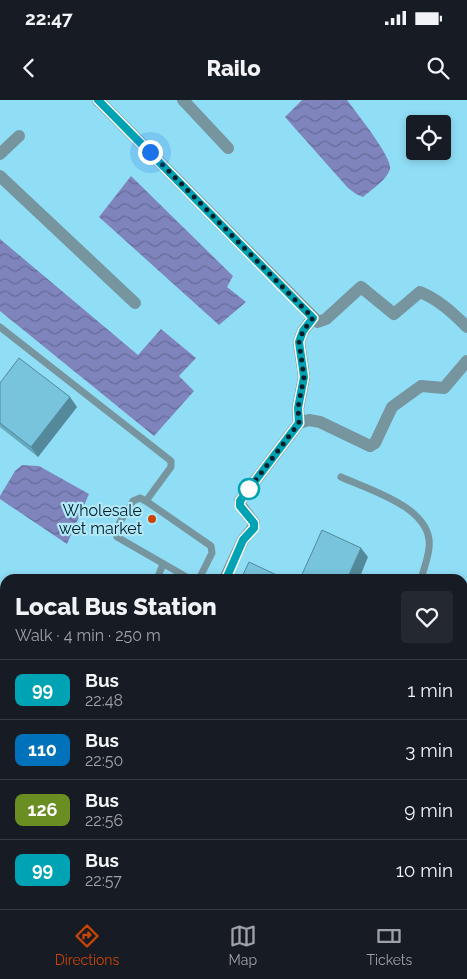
<!DOCTYPE html>
<html lang="en">
<head>
<meta charset="utf-8">
<style>
	:root { --surface:#171b24; --page:#242831; --text:#f1f3f6; --muted:#9ea1a6; --line:#363941; --accent:#ca4503 }
	body { margin:0; font-family:Raleway,sans-serif; background:var(--page); color:var(--text); height:100vh; display:flex; flex-direction:column; font-size:19px; white-space:nowrap }
	* { box-sizing:border-box; margin:0 }
	p { font-size:16px; color:var(--muted) }
	.icon { flex:none; width:28px; height:28px; fill:none; stroke:currentColor; stroke-width:2; stroke-linecap:round; stroke-linejoin:round }
	.map { position:relative; flex:1; overflow:hidden }
	.side { position:absolute; left:0px; top:474px; width:468px; height:336px; display:flex; flex-direction:column; background:var(--surface); border-radius:15px 15px 0 0; box-shadow:0 2px 8px #0003 }
	.side>* { flex:none }
	.badge { padding:0 10px; border-radius:8px; font-size:18px; line-height:32px }
	.tools { position:absolute; left:406px; top:15px; display:grid; gap:10px }
	.tools a { display:grid; place-items:center; width:45px; height:45px; border-radius:5px; background:var(--surface); box-shadow:0 2px 8px #0003; font-size:25px }
	.you { position:absolute; width:25px; height:25px; margin:-12px; border:4px solid #fff; border-radius:50%; background:#1a73e8; box-shadow:0 0 0 8px #1a73e833 }
	.map>.badge { position:absolute; translate:-50% -50%; box-shadow:0 0 0 2px #fff }
	.round { display:grid; place-items:center; flex:none; width:52px; height:52px; border-radius:5px; background:var(--page) }
	.summary { display:flex; align-items:center; justify-content:space-between; height:85px; padding:0 15px }
	h1 { font-size:24px; font-weight:800; line-height:38px }
	ul { padding:0; list-style:none }
	li { display:flex; align-items:center; gap:15px; height:60px; padding:0 15px; border-top:1px solid var(--line) }
	li div { flex:1 }
	li b { display:block; font-size:19px }
	li em { font-style:normal }
	li .badge { min-width:55px; font-weight:700; text-align:center }
	.status { display:flex; justify-content:space-between; align-items:center; height:35px; padding:0 25px; background:var(--surface); direction:ltr }
	.status svg { height:14px; fill:currentColor }
	header { display:flex; justify-content:space-between; align-items:center; height:65px; padding:0 15px; background:var(--surface); font-size:22px; font-weight:800 }
	.menu { display:flex; justify-content:space-around; align-items:center; height:70px; border-top:1px solid var(--line); background:var(--surface); font-size:14px; color:var(--muted) }
	.menu a { display:grid; justify-items:center; gap:2px }
	.menu .on { color:var(--accent) }
	.map>svg:first-child { display:block }
	.water { fill:url(#water-waves) }
	.lines { fill:none; stroke-linecap:round; stroke-linejoin:round }
	.service { stroke:#76959f; stroke-width:7 }
	.minor { stroke:#76959f; stroke-width:12 }
	.trunk { stroke:#155868; stroke-width:14 }
	.wall { fill:#66a9bd }
	.shaded-wall { fill:#53899a }
	.building { fill:#77c4dc; stroke:#53899a }
	.line-casing { stroke:#fff; stroke-width:11 }
	.line { stroke:#00a3b4; stroke-width:8 }
	.walk { stroke:#001f28; stroke-width:5; stroke-dasharray:0 9 }
	.stop-dot { fill:#fff; stroke:#00a3b4; stroke-width:2.5 }
	.poi-dot { fill:#ca4503; stroke:#b0e8fa; stroke-width:2 }
	.labels { text-anchor:middle; stroke-width:4.5; stroke-linejoin:round; paint-order:stroke }
	.poi-label { font-size:16px; fill:#001f28; stroke:#b0e8fa; text-anchor:end }
</style>
</head>
<body>
<div class="status"><b>22:47</b><svg viewBox="0 0 49 12"><path d="M0 12V9h3v3zM5 12V6h3v6zM10 12V3h3v9zM15 12V0h3v12zM26 1h20v11H26zM47 4h2v5h-2z"/></svg></div>
<header><svg class="icon" aria-label="back" viewBox="0 0 24 24"><path d="M15 5l-7 7 7 7"/></svg>Railo<svg class="icon" aria-label="search" viewBox="0 0 24 24"><circle cx="10" cy="10" r="6"/><path d="M15 15l6 6"/></svg></header>
<div class="map">
<svg width="467" height="809" viewBox="0 0 467 809">
	<defs>
		<pattern id="water-waves" width="16" height="10" patternUnits="userSpaceOnUse" patternTransform="scale(1.25)"><rect width="16" height="10" fill="#7f85bc"/><path d="M0 5q4-4 8 0t8 0" fill="none" stroke="#666c99"/></pattern>
	</defs>
	<rect width="100%" height="100%" fill="#90def6"/>
	<g class="water">
		<path d="M302,0H347C355,11 393,58 390,69C387,80 371,90 363,97L356,94L348,88L285,17Z"/>
		<polygon points="131,76 233,176 227,187 246,202 219,225 99,117"/>
		<polygon points="0,139 138,255 161,229 196,258 179,276 194,291 154,336 0,211"/>
		<polygon points="22,365 39,366 89,394 67,444 0,399 0,396 15,371"/>
	</g>
	<g class="lines">
		<g class="service">
			<polyline points="0,227 171,361 171,367 146,401 211,446 212,453 199,479"/>
			<path d="M341,377C370,390 434,408 429,448C428,458 424,469 421,479"/>
			<polyline points="146,401 140,398 133,401 115,430 117,437 190,479"/>
			<polyline points="157,479 163,464"/>
			<polyline points="0,706 5,699"/>
			<polyline points="361,809 362,805"/>
		</g>
		<g class="minor">
			<path d="M98,0L318,222L326,219L361,187L394,214L420,192C439,200 452,212 467,227"/>
			<polyline points="183,0 228,48"/>
			<polyline points="0,54 19,36"/>
			<polyline points="0,76 135,203"/>
			<polyline points="299,323 298,308 304,277 299,242 303,231 313,218"/>
			<polyline points="225,479 243,440 253,428 254,423 241,406 240,401 299,323 309,320 320,322 370,346 375,343 392,307 421,286 444,288 467,261"/>
			<polyline points="462,527 467,523"/>
			<polyline points="462,613 467,615"/>
			<polyline points="462,695 467,686"/>
			<polyline points="62,809 64,805"/>
			<polyline points="154,809 158,805"/>
		</g>
		<g class="trunk">
			<polyline points="0,665 5,667"/>
			<polyline points="0,681 5,683"/>
			<polyline points="462,802 467,803"/>
			<polyline points="421,805 434,809"/>
		</g>
	</g>
	<g class="wall">
		<polygon points="0,283 77,307 38,357 0,327"/>
		<polygon points="462,552 467,553 467,603 462,601"/>
		<polygon points="200,805 340,805 353,809 205,809 202,808"/>
	</g>
	<g class="shaded-wall">
		<polygon points="70,297 77,307 38,357 31,347"/>
		<polygon points="361,448 368,457 359,479 347,479"/>
		<polygon points="467,640 467,652 462,661 462,649"/>
	</g>
	<g class="building">
		<polygon points="19,258 70,297 31,347 0,323 0,283"/>
		<polygon points="322,430 361,448 347,479 300,479"/>
		<polygon points="249,462 285,479 241,479"/>
		<polygon points="462,552 467,553 467,597 462,595"/>
		<polygon points="462,631 467,633 467,640 462,649"/>
		<polygon points="218,805 340,805 353,809 231,809"/>
	</g>
	<g class="lines">
		<g class="line-casing">
			<polyline id="line" points="98,0 313,218 303,231 299,242 304,277 298,308 299,323 240,401 240,406 254,423 254,428 243,440 226,479"/>
		</g>
		<use href="#line" class="line"/>
		<polyline class="walk" points="150,52 313,218 303,231 299,242 304,277 298,308 299,323 249,389"/>
	</g>
	<circle class="stop-dot" cx="249" cy="389" r="10"/>
	<circle class="poi-dot" cx="152" cy="419" r="5"/>
	<g class="labels">
		<g class="poi-label">
			<text x="142" y="416">Wholesale<tspan x="142" dy="18">wet market</tspan></text>
		</g>
	</g>
</svg>
<div class="tools">
<a><svg class="icon" aria-label="locate" viewBox="0 0 24 24"><circle cx="12" cy="12" r="6"/><path d="M12 2v4M12 18v4M2 12h4M18 12h4"/></svg></a>
</div>
<div class="you" style="left:150px;top:52px"></div>
<section class="side">
<div class="summary"><div><h1>Local Bus Station</h1><p>Walk · 4 min · 250 m</p></div><a class="round"><svg class="icon" aria-label="heart" viewBox="0 0 24 24"><path d="M12 20l-8-8c-3-5 5-10 8-4 3-6 11-1 8 4z"/></svg></a></div>
<ul>
<li><span class="badge" style="background:#00a3b4;color:#fff">99</span><div><b>Bus</b><p>22:48</p></div><em>1 min</em></li>
<li><span class="badge" style="background:#0072bc;color:#fff">110</span><div><b>Bus</b><p>22:50</p></div><em>3 min</em></li>
<li><span class="badge" style="background:#6b8e23;color:#fff">126</span><div><b>Bus</b><p>22:56</p></div><em>9 min</em></li>
<li><span class="badge" style="background:#00a3b4;color:#fff">99</span><div><b>Bus</b><p>22:57</p></div><em>10 min</em></li>
</ul>
</section>
</div>
<nav class="menu">
<a class="on"><svg class="icon" aria-label="directions" viewBox="0 0 24 24"><path d="M12 3l9 9-9 9-9-9zM9 14v-3h6M13 9l2 2-2 2"/></svg>Directions</a>
<a><svg class="icon" aria-label="map" viewBox="0 0 24 24"><path d="M3 6l6-2 6 2 6-2v14l-6 2-6-2-6 2zM9 4v14M15 6v14"/></svg>Map</a>
<a><svg class="icon" aria-label="tickets" viewBox="0 0 24 24"><path d="M3 7h18v10H3zM15 7v10"/></svg>Tickets</a>
</nav>
</body>
</html>
